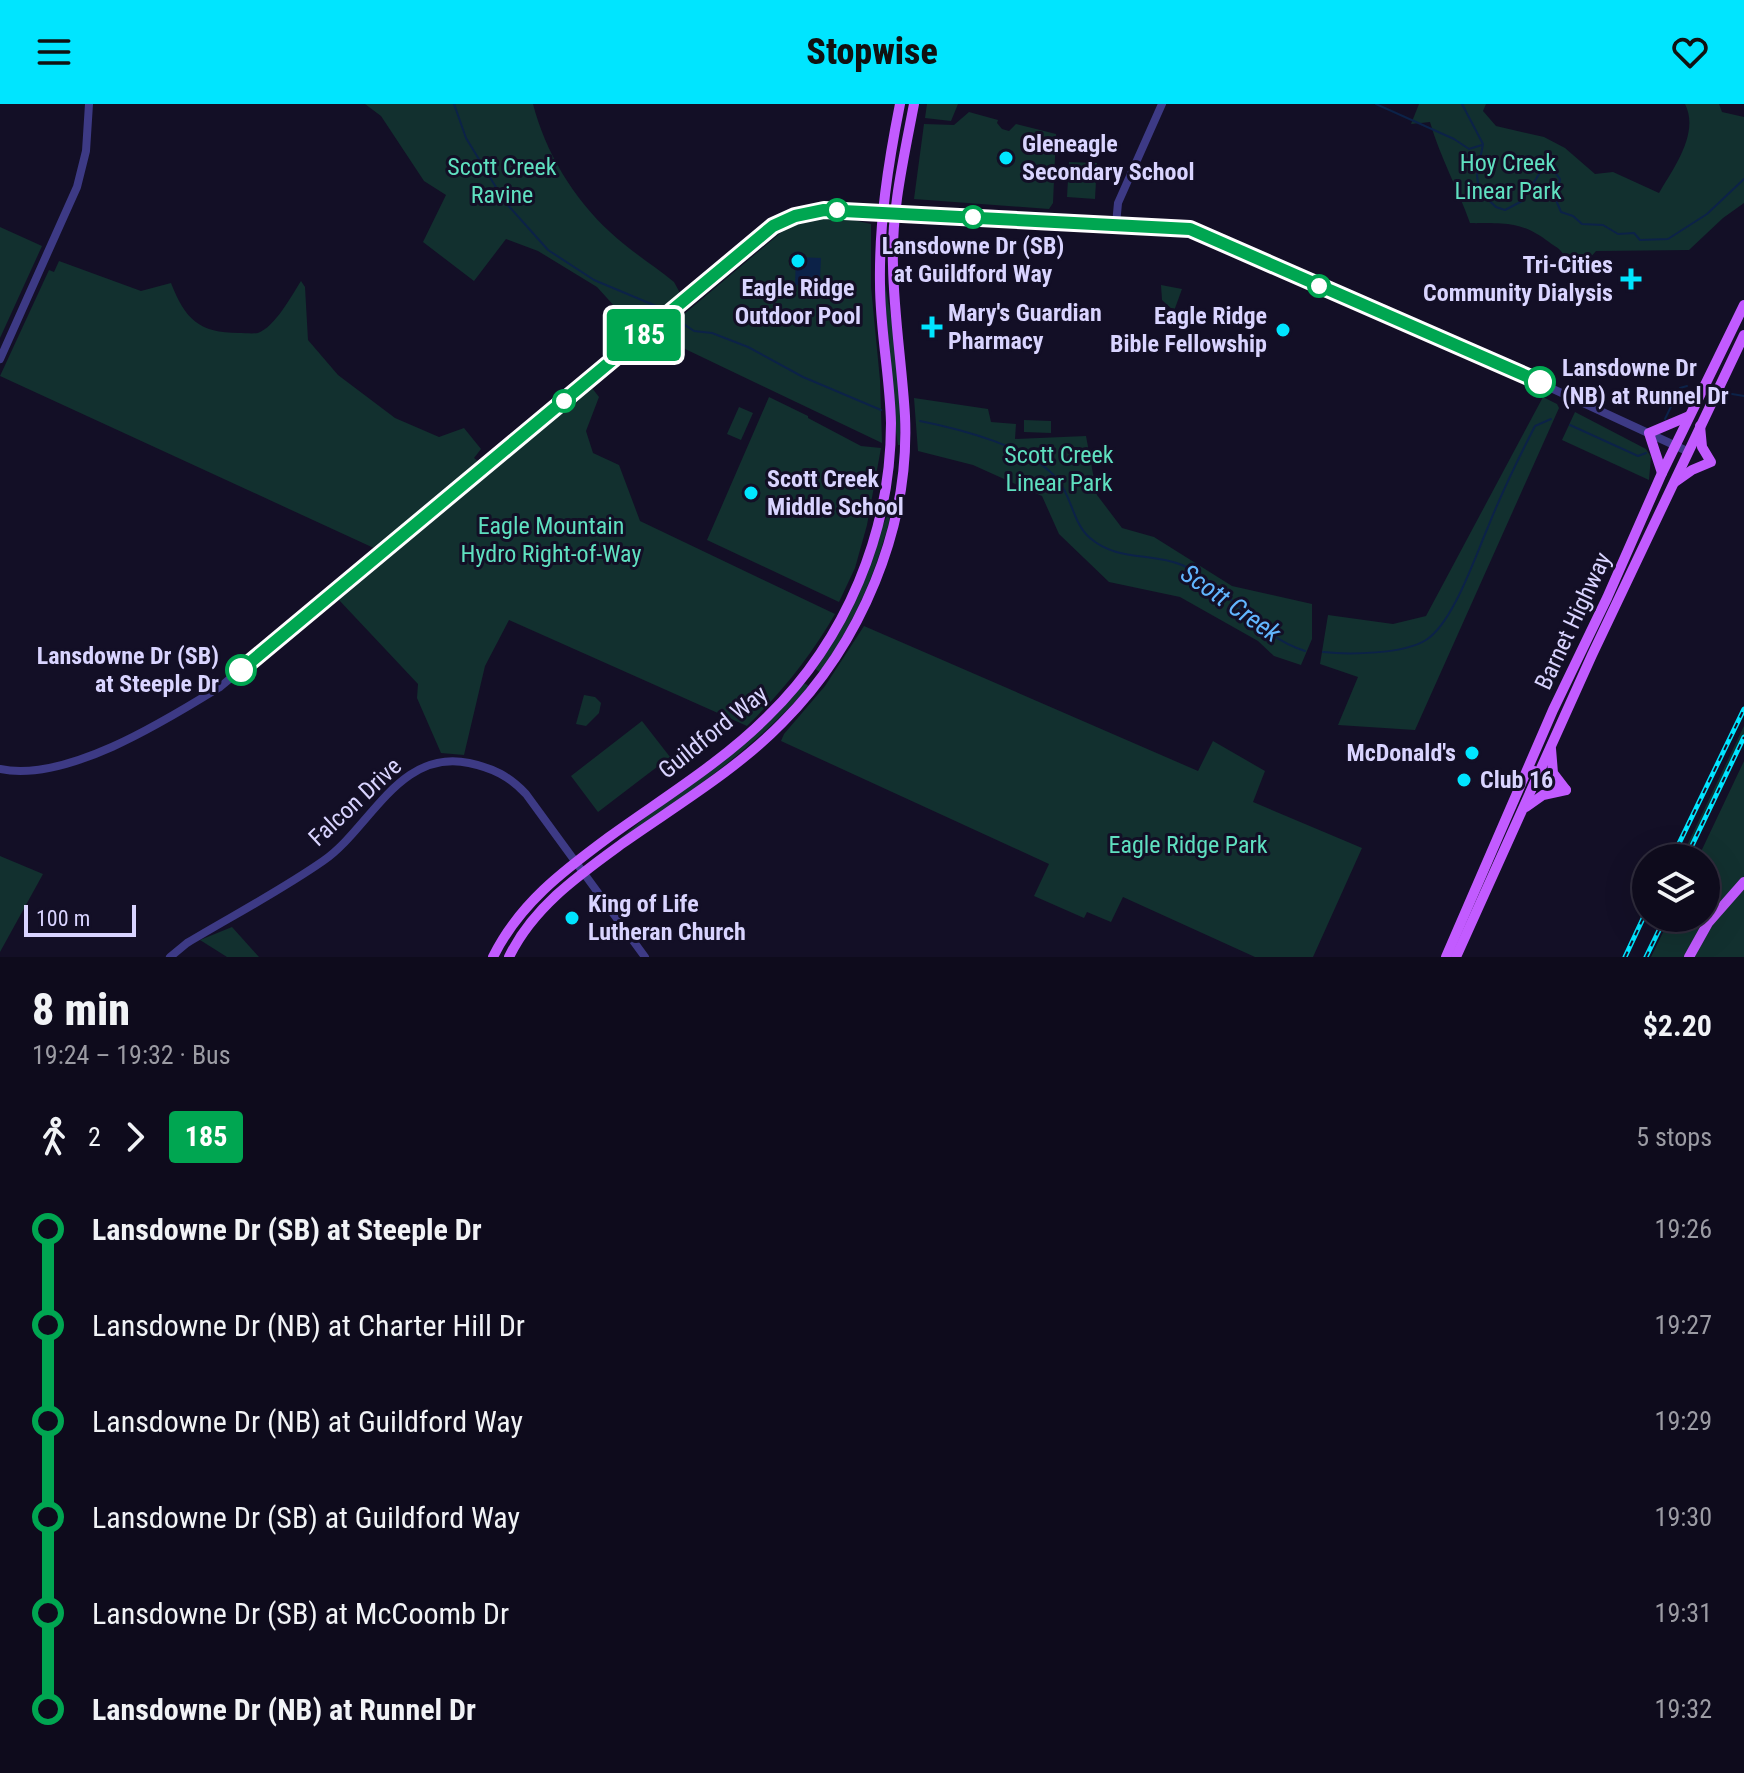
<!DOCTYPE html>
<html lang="en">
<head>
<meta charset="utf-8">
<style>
	:root { --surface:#0e0b1c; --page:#171425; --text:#f1f3f6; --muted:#9b9ba3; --line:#2e2b3b; --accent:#00e5ff }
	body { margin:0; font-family:"Roboto Condensed",sans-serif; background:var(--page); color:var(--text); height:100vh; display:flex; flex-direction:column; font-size:30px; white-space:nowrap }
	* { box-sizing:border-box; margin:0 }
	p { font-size:26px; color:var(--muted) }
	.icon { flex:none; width:44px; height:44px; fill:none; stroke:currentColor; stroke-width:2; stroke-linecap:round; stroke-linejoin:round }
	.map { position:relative; height:853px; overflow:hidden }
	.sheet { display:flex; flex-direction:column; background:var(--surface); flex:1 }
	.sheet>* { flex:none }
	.badge { padding:0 16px; border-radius:6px; font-size:28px; line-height:52px }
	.fabs { position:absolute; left:1632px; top:740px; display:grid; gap:16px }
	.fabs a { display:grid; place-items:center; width:88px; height:88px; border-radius:50%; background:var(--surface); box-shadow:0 8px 32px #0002,0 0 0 2px var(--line); font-size:40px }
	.scale { position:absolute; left:24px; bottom:20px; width:112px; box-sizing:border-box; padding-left:8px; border:4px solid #d9d4ff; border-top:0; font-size:22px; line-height:28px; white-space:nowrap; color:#d9d4ff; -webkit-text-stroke:6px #130f26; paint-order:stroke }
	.map>.badge { position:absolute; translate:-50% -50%; box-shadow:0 0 0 4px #fff }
	.legs { display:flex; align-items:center; gap:12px; height:88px; padding:0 32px; font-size:26px }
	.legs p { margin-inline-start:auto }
	.overview { display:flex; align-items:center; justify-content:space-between; height:136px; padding:0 32px }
	h1 { font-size:44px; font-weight:800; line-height:60px }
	ul { padding:0 32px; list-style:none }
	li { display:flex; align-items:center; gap:28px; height:96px; font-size:30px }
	li i { display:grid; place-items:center; width:12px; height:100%; margin:0 10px; background:currentColor }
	li i::after { content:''; width:20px; height:20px; margin:-10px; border:6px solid; border-radius:50%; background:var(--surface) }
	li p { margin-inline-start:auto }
	li:first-child i { background:linear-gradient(#0000 50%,currentColor 0) }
	li:last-child i { background:linear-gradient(currentColor 50%,#0000 0) }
	header { display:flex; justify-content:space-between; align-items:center; height:104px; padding:0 32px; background:var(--accent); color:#111; font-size:36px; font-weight:800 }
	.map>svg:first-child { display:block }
	.green { fill:#12302f }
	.water { fill:#0c2248 }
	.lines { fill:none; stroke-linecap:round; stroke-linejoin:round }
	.stream { stroke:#0c2248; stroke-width:2 }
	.minor { stroke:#3d3a85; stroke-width:8 }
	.major { stroke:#c25bff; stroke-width:10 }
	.rail-casing { stroke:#00e5ff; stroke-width:5 }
	.rail { stroke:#130f26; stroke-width:2; stroke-dasharray:6; stroke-linecap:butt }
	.line-1-casing { stroke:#fff; stroke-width:18 }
	.line-1 { stroke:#00a651; stroke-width:12 }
	.poi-dot { fill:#00e5ff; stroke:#130f26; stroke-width:3 }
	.stop-1-dot { fill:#fff; stroke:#00a651; stroke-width:4 }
	.labels { text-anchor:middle; stroke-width:6; stroke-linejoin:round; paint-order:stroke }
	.poi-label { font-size:24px; font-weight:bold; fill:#d9d4ff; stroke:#130f26; text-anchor:start }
	.park-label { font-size:24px; fill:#5fe0c0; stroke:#130f26 }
	.stop-label { font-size:24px; font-weight:bold; fill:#d9d4ff; stroke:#130f26 }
	.street-label { font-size:24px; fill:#d9d4ff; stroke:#130f26 }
	.water-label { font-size:26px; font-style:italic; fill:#62b6ff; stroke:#130f26 }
</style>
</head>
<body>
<header><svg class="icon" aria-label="menu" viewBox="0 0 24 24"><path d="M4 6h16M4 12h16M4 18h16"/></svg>Stopwise<svg class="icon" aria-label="heart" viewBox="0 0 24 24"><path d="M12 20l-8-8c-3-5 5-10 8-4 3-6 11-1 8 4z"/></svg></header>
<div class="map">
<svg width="1744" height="853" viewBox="0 0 1744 853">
	<rect width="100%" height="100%" fill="#130f26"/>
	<g class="green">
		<path d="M365,0H533C545,47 573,94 610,128C629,146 653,161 674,178L680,189L636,226L597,183L538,147L506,135L474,177L423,138L446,91L424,77L381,12Z"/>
		<polygon points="927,0 958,0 951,17 925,14"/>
		<path d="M1419,0H1486L1483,7L1496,22L1544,33L1565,44L1595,70L1613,68L1659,89C1673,65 1700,29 1685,0H1719L1722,8L1744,13V99L1723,114L1689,146L1596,147L1590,154L1563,150C1559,143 1555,143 1549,138C1519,116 1506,120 1470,119C1458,85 1440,53 1430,18L1411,20Z"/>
		<polygon points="969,8 998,16 997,19 1002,25 1009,27 1016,20 1056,30 1053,99 1049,105 914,95 924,20 954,21"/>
		<polygon points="1069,58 1097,59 1095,95 1067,93"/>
		<polygon points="822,109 871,120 871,183 880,276 882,339 658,232 790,121"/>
		<polygon points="0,123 42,142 0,234"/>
		<path d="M59,157L141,187L171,179C185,215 199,229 239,229C244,229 253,230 258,229C275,223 292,191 301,177L305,183L308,236L338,271L395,314L439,333L464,324L481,345L474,354L478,357L376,445L0,272L49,166L54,168Z"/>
		<polygon points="883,168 894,230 900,301 900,341 898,341 895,322"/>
		<polygon points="1161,181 1182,185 1174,207 1162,196"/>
		<path d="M592,284L599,293L586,327L593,349L619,361L640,417L835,510C811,552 782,588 747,622L509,516L485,562L464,651L441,649L417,594L418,580L339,496Z"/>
		<polygon points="769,293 808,312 808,314 861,342 881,344 867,421 855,464 839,498 707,436"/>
		<polygon points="1543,293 1557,300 1559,304 1415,626 1338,621 1358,573 1320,560 1328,511 1393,520 1426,512"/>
		<polygon points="914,294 988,305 991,318 1016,320 1015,335 1086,332 1097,391 1122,424 1154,433 1232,482 1312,500 1312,535 1301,561 1274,552 1258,537 1180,493 1109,478 1059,430 1042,392 973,361 918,347"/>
		<polygon points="739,303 753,309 741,336 727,330"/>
		<polygon points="1575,308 1646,345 1651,353 1649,376 1562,336"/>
		<polygon points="1024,316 1051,317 1051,329 1024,328"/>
		<path d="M890,406C891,417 885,431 882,442C868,488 847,529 820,568L815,565Z"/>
		<polygon points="864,522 1198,667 1213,637 1265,667 1253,698 1362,744 1313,853 1255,853 1123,793 1111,818 1087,808 1084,814 1034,792 1049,760 781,637 784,630 825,582"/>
		<path d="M804,579L809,582C754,646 685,691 617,740L615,739Z"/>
		<polygon points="584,591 595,593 601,599 599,609 586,622 576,620"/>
		<polygon points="642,617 670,653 598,708 571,672"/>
		<polygon points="1744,622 1744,630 1684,754 1681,754"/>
		<polygon points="1744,657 1744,853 1651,853 1670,814 1706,814 1706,754 1698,754"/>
		<polygon points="0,752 43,770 0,848"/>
		<polygon points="232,823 259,853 227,853 200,836"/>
	</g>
	<polygon class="water" points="796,153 821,154 820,174 830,182 824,190 814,182 795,181"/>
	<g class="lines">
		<g class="stream">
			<polyline points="454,0 466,34 505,98 548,146 594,176 656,202"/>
			<polyline points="1376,0 1454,35 1469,45 1482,41"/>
			<polyline points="1462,0 1483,40 1477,71 1479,87 1496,103 1505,106 1522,97 1543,64 1551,63 1560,75 1556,96 1561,108 1573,112 1582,120 1603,121 1618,130 1634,129 1640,136 1668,135 1707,110 1744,75"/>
			<polyline points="682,219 694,227 712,229 748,243 803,273 881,306"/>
			<polyline points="1732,290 1744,292"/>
			<polyline points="1665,315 1680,284 1687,282"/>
			<path d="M920,317C960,325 1032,343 1058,376C1072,393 1073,420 1090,434C1118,458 1151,448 1182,461C1230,482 1253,531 1305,547"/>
			<polyline points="1570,321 1638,352 1646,349"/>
			<path d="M1323,548C1349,551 1404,550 1426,536C1453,519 1475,453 1488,423C1502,388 1518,355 1535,322L1551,315"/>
		</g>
		<g class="minor">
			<polyline points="1116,120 1118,99 1162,0"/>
			<polyline points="0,255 77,83 86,47 89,0"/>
			<path d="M0,665C66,679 165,617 220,583L773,122L795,112L824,106L1190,125L1512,266L1687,347"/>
			<path d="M170,853L187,839C232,812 280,787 323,757C370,725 399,644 469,659C493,664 509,672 526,690L645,853"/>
		</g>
		<g class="major">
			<polyline points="1662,369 1649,329 1689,312"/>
			<polyline points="1675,378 1692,366 1711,358 1702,343 1700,322"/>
			<polyline points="1551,645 1553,669 1566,686"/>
			<polyline points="1534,667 1545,678 1564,685"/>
			<polyline points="1526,703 1543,691 1566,686"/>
			<path d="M493,853C519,800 563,767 609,733C663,694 721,659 768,612C846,536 891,428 891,319C890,272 880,226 880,180C879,119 888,60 900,0"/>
			<path d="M509,853C533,803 579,771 623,739C677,701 736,666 782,619C861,540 910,424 905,312C902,262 894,212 893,162C891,108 904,53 914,0"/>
			<polyline points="1446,853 1553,606 1607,494 1662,369 1744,201"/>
			<polyline points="1456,853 1592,551 1744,231"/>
			<polyline points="1689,853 1708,819 1744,778"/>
		</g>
		<g class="rail-casing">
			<g id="rail">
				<polyline points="1672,754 1744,605"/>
				<polyline points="1686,754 1744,633"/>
				<polyline points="1625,853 1646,808"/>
				<polyline points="1646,853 1665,814"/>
			</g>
		</g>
		<use href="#rail" class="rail"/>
	</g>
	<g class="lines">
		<g class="line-1-casing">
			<polyline id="line-1" points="241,566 773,122 795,112 824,106 1190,125 1540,278"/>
		</g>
		<use href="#line-1" class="line-1"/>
	</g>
	<g class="poi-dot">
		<circle cx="1006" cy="54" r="8"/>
		<circle cx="798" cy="157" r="8"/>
		<path d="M1627 163h8v8h8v8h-8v8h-8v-8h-8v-8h8z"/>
		<path d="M928 211h8v8h8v8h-8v8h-8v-8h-8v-8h8z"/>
		<circle cx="1283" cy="226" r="8"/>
		<circle cx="751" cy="389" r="8"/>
		<circle cx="1472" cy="649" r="8"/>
		<circle cx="1464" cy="676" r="8"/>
		<circle cx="572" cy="814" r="8"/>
	</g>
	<g class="stop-1-dot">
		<circle cx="837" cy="106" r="10"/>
		<circle cx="973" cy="113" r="10"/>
		<circle cx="1319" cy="182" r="10"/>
		<circle cx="1540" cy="278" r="14"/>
		<circle cx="564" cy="297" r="10"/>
		<circle cx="241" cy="566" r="14"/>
	</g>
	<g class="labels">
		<g class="poi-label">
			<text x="1022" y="48">Gleneagle<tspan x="1022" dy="28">Secondary School</tspan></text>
			<text x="1613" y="169" text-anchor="end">Tri-Cities<tspan x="1613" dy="28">Community Dialysis</tspan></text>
			<text x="798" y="192" text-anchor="middle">Eagle Ridge<tspan x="798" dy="28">Outdoor Pool</tspan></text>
			<text x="948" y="217">Mary's Guardian<tspan x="948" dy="28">Pharmacy</tspan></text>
			<text x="1267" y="220" text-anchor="end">Eagle Ridge<tspan x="1267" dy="28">Bible Fellowship</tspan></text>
			<text x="767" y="383">Scott Creek<tspan x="767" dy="28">Middle School</tspan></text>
			<text x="1456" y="657" text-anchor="end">McDonald's</text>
			<text x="1480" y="684">Club 16</text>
			<text x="588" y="808">King of Life<tspan x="588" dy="28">Lutheran Church</tspan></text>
		</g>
		<g class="park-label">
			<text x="1508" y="67">Hoy Creek<tspan x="1508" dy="28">Linear Park</tspan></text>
			<text x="502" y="71">Scott Creek<tspan x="502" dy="28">Ravine</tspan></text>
			<text x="1059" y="359">Scott Creek<tspan x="1059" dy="28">Linear Park</tspan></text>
			<text x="551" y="430">Eagle Mountain<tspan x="551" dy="28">Hydro Right-of-Way</tspan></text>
			<text x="1188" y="749">Eagle Ridge Park</text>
		</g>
		<g class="stop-label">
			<text x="973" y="150">Lansdowne Dr (SB)<tspan x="973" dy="28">at Guildford Way</tspan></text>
			<text x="1562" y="272" text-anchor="start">Lansdowne Dr<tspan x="1562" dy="28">(NB) at Runnel Dr</tspan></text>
			<text x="219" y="560" text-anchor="end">Lansdowne Dr (SB)<tspan x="219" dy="28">at Steeple Dr</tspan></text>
		</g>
		<g class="street-label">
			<text transform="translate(1573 517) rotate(-65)" y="8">Barnet Highway</text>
			<text transform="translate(713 628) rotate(-39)" y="8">Guildford Way</text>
			<text transform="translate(355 698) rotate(-43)" y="8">Falcon Drive</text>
		</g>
		<g class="water-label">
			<text transform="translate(1231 499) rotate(35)" y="9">Scott Creek</text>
		</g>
	</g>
</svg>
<div class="fabs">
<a><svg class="icon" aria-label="layers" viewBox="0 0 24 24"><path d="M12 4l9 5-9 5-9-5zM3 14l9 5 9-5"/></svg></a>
</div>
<div class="scale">100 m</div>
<b class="badge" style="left:644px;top:231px;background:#00a651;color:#fff">185</b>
</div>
<section class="sheet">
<div class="overview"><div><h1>8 min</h1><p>19:24 – 19:32 · Bus</p></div><b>$2.20</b></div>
<div class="legs"><svg class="icon" aria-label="walk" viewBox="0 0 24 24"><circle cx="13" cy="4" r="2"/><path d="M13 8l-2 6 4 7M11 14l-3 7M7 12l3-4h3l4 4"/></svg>2<svg class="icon" aria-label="forward" viewBox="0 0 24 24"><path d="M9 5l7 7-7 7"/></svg><b class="badge" style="background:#00a651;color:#fff">185</b><p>5 stops</p></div>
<ul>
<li><i style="color:#00a651"></i><b>Lansdowne Dr (SB) at Steeple Dr</b><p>19:26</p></li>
<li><i style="color:#00a651"></i><span>Lansdowne Dr (NB) at Charter Hill Dr</span><p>19:27</p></li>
<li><i style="color:#00a651"></i><span>Lansdowne Dr (NB) at Guildford Way</span><p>19:29</p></li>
<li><i style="color:#00a651"></i><span>Lansdowne Dr (SB) at Guildford Way</span><p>19:30</p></li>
<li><i style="color:#00a651"></i><span>Lansdowne Dr (SB) at McCoomb Dr</span><p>19:31</p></li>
<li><i style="color:#00a651"></i><b>Lansdowne Dr (NB) at Runnel Dr</b><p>19:32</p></li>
</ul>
</section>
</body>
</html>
